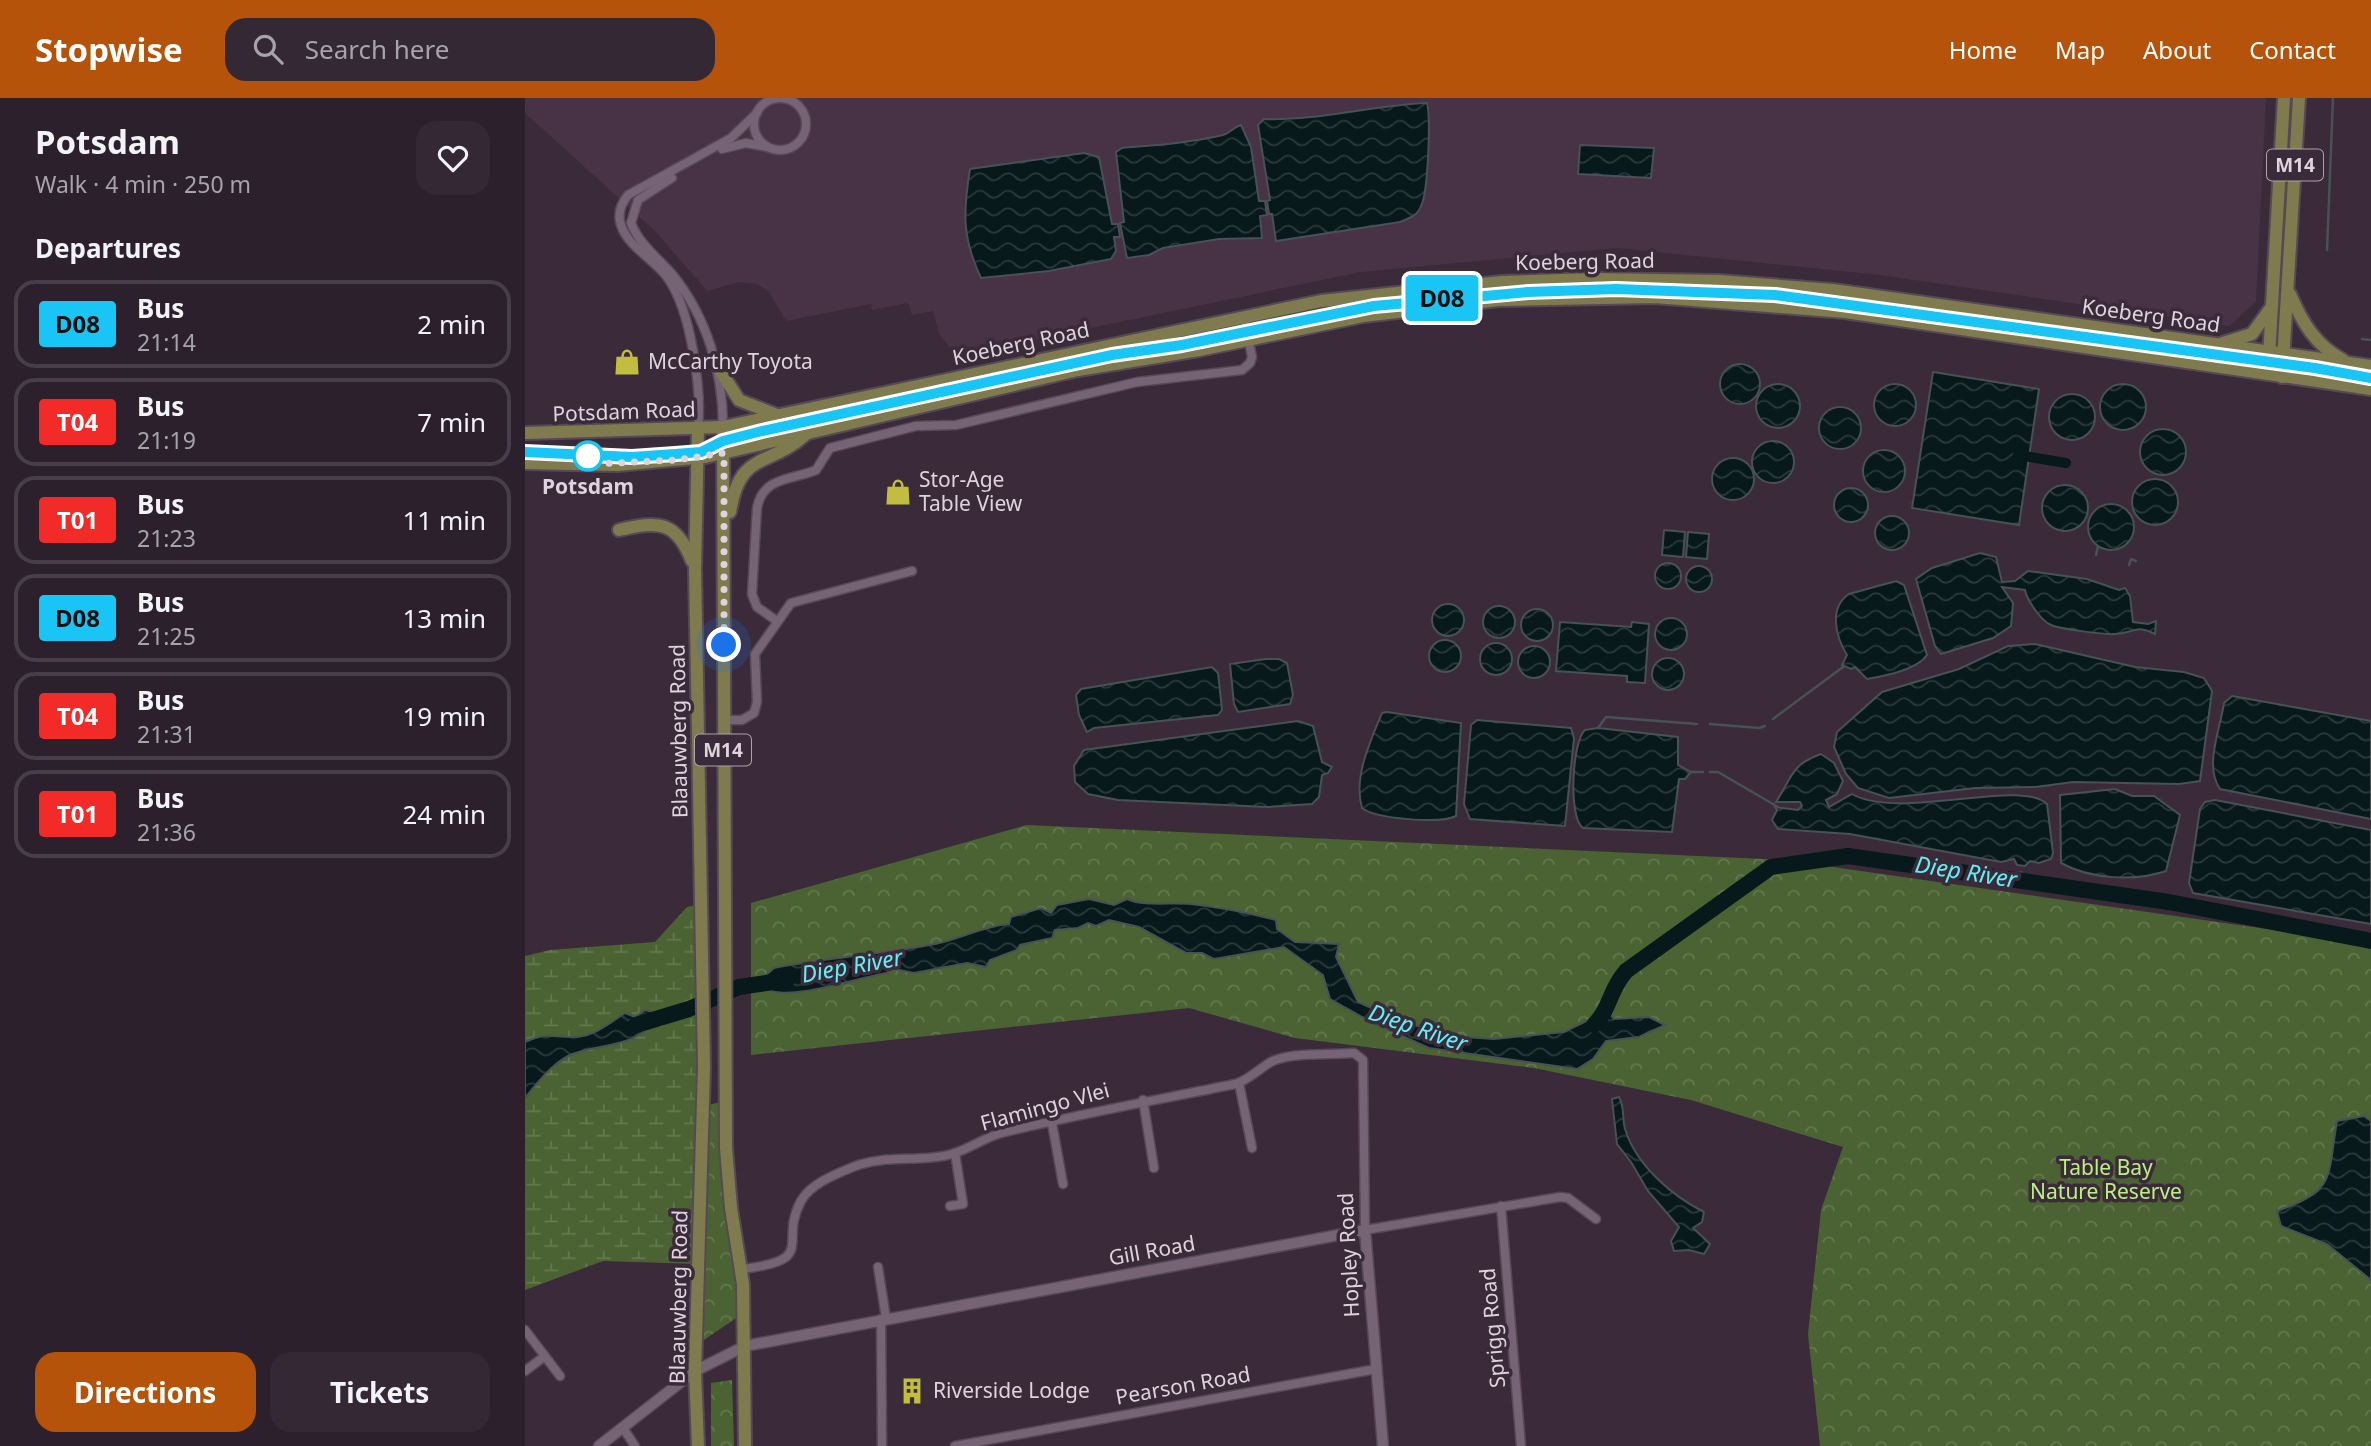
<!DOCTYPE html>
<html lang="en">
<head>
<meta charset="utf-8">
<style>
	:root { --surface:#2c202c; --page:#342834; --text:#f1f3f6; --muted:#a6a3a9; --line:#483e48; --accent:#b45309 }
	body { margin:0; font-family:"Noto Sans",sans-serif; background:var(--page); color:var(--text); height:100vh; display:flex; flex-direction:column; font-size:26px; white-space:nowrap }
	* { box-sizing:border-box; margin:0 }
	p { font-size:23px; color:var(--muted) }
	.icon { flex:none; width:38px; height:38px; fill:none; stroke:currentColor; stroke-width:2; stroke-linecap:round; stroke-linejoin:round }
	.map { position:relative; flex:1; overflow:hidden }
	.drawer { display:flex; flex-direction:column; background:var(--surface); width:525px }
	.drawer>* { flex:none }
	.badge { padding:0 14px; border-radius:5px; font-size:24px; line-height:46px }
	.you { position:absolute; width:35px; height:35px; margin:-18px; border:5px solid #fff; border-radius:50%; background:#1a73e8; box-shadow:0 0 0 10px #1a73e833 }
	.map>.badge { position:absolute; translate:-50% -50%; box-shadow:0 0 0 4px #fff }
	h2 { padding:0 35px; font-size:26px; line-height:63px }
	.round { display:grid; place-items:center; flex:none; width:74px; height:74px; border-radius:21px; background:var(--page) }
	.headline { display:flex; align-items:center; justify-content:space-between; height:119px; padding:0 35px }
	h1 { font-size:33px; font-weight:700; line-height:52px }
	.action { display:flex; gap:14px; margin-top:auto; padding:14px 35px }
	.action a { flex:1; height:80px; border-radius:21px; background:var(--accent); color:#fff; font-size:28px; font-weight:700; line-height:80px; text-align:center }
	.action a+a { background:var(--page); color:var(--text) }
	ul { padding:0; list-style:none }
	li { display:flex; align-items:center; gap:21px; height:88px; margin:0 14px 10px; padding:0 21px; border:4px solid var(--line); border-radius:21px }
	li div { flex:1 }
	li b { display:block; font-size:26px }
	li em { font-style:normal }
	li .badge { min-width:77px; font-weight:700; text-align:center }
	header { display:flex; align-items:center; gap:42px; box-sizing:border-box; height:98px; padding:0 35px; background:var(--accent); color:#fff }
	header strong { font-size:33px }
	nav { display:flex; gap:38px; margin-inline-start:auto; font-size:24px }
	.search { width:490px; height:63px; background:var(--page); display:flex; align-items:center; gap:18px; box-sizing:border-box; padding:0 24px; border-radius:21px; color:var(--muted); font-size:26px }
	main { display:flex; flex:1; min-height:0 }
	.map>svg:first-child { display:block }
	.built { fill:#473246 }
	.wetland { fill:url(#wetland-marsh) }
	.park { fill:url(#park-crowns) }
	.water { fill:url(#water-waves); stroke:#485155; stroke-width:2 }
	.lines { fill:none; stroke-linecap:round; stroke-linejoin:round }
	.stream { stroke:#485155; stroke-width:2.5 }
	.canal { stroke:#07191a; stroke-width:10 }
	.river { stroke:#07191a; stroke-width:16 }
	.minor-casing { stroke:#564956; stroke-width:11 }
	.tertiary-casing { stroke:#564956; stroke-width:13 }
	.primary-casing { stroke:#564956; stroke-width:16 }
	.minor { stroke:#766476; stroke-width:8 }
	.tertiary { stroke:#766476; stroke-width:10 }
	.primary { stroke:#7f7b4e; stroke-width:12 }
	.line-casing { stroke:#fff; stroke-width:16 }
	.line { stroke:#18c5f4; stroke-width:10 }
	.walk { stroke:#dfd4de; stroke-width:7; stroke-dasharray:0 12.6 }
	.stop-dot { fill:#fff; stroke:#18c5f4; stroke-width:3.5 }
	.labels { text-anchor:middle; stroke-width:7; stroke-linejoin:round; paint-order:stroke }
	.shield { fill:#3b2b3a; stroke:#aea1ad; stroke-width:2 }
	.shield-label { font-size:19px; font-weight:bold; fill:#dfd4de }
	.street-label { font-size:21px; fill:#dfd4de; stroke:#3b2b3a }
	.poi-label { font-size:21px; fill:#dfd4de; stroke:#3b2b3a; text-anchor:start }
	.stop-label { font-size:21px; font-weight:bold; fill:#dfd4de; stroke:#3b2b3a }
	.park-label { font-size:21px; fill:#baf181; stroke:#3b2b3a }
	.water-label { font-size:23px; font-style:italic; fill:#62f0f7; stroke:#3b2b3a }
</style>
</head>
<body>
<header>
<strong>Stopwise</strong>
<div class="search"><svg class="icon" aria-label="search" viewBox="0 0 24 24"><circle cx="10" cy="10" r="6"/><path d="M15 15l6 6"/></svg>Search here</div>
<nav><a>Home</a><a>Map</a><a>About</a><a>Contact</a></nav>
</header>
<main>
<section class="drawer">
<div class="headline"><div><h1>Potsdam</h1><p>Walk · 4 min · 250 m</p></div><a class="round"><svg class="icon" aria-label="heart" viewBox="0 0 24 24"><path d="M12 20l-8-8c-3-5 5-10 8-4 3-6 11-1 8 4z"/></svg></a></div>
<h2>Departures</h2>
<ul>
<li><span class="badge" style="background:#18c5f4;color:#111">D08</span><div><b>Bus</b><p>21:14</p></div><em>2 min</em></li>
<li><span class="badge" style="background:#f22b29;color:#fff">T04</span><div><b>Bus</b><p>21:19</p></div><em>7 min</em></li>
<li><span class="badge" style="background:#f22b29;color:#fff">T01</span><div><b>Bus</b><p>21:23</p></div><em>11 min</em></li>
<li><span class="badge" style="background:#18c5f4;color:#111">D08</span><div><b>Bus</b><p>21:25</p></div><em>13 min</em></li>
<li><span class="badge" style="background:#f22b29;color:#fff">T04</span><div><b>Bus</b><p>21:31</p></div><em>19 min</em></li>
<li><span class="badge" style="background:#f22b29;color:#fff">T01</span><div><b>Bus</b><p>21:36</p></div><em>24 min</em></li>
</ul>
<div class="action"><a>Directions</a><a>Tickets</a></div>
</section>
<div class="map">
<svg width="1846" height="1348" viewBox="0 0 1846 1348">
	<defs>
		<pattern id="wetland-marsh" width="20" height="14" patternUnits="userSpaceOnUse" patternTransform="scale(1.75)"><rect width="20" height="14" fill="#4b6332"/><path d="M1 5h8M5 5V1M11 12h8M15 12V8" fill="none" stroke="#64784f"/></pattern>
		<pattern id="park-crowns" width="20" height="18" patternUnits="userSpaceOnUse" patternTransform="scale(1.75)"><rect width="20" height="18" fill="#4b6332"/><path d="M2 6a3 3 0 1 1 6 0M12 15a3 3 0 1 1 6 0" fill="none" stroke="#64784f"/></pattern>
		<pattern id="water-waves" width="16" height="10" patternUnits="userSpaceOnUse" patternTransform="scale(1.75)"><rect width="16" height="10" fill="#07191a"/><path d="M0 5q4-4 8 0t8 0" fill="none" stroke="#2b3a3b"/></pattern>
	</defs>
	<rect width="100%" height="100%" fill="#3b2b3a"/>
	<polygon class="built" points="0,0 1741,0 1731,204 1704,228 1355,177 1092,150 836,174 430,258 414,235 408,213 387,217 383,205 347,212 346,206 261,223 244,194 232,186 214,184 182,193 129,132 0,15"/>
	<polygon class="wetland" points="176,806 173,1166 78,1163 0,1192 0,858 25,852 130,844 162,809"/>
	<g class="park">
		<polygon points="502,727 1259,762 1846,846 1846,1348 1295,1348 1283,1236 1296,1112 1318,1049 1166,1002 1009,970 770,940 664,910 226,957 226,805"/>
		<polygon points="198,1004 214,1218 176,1244 181,1007"/>
		<polygon points="207,1282 209,1348 186,1348 186,1285"/>
	</g>
	<g class="water">
		<path d="M902,5C906,21 903,95 896,108C892,118 885,120 875,124L751,143L747,116H744L742,103L745,102L733,27L739,21C794,23 848,7 902,5Z"/>
		<path d="M716,27L726,49L734,103H740L742,117L735,118L737,140L694,141L638,150L624,157L602,160L595,125L599,124L591,54L597,50C630,47 665,45 698,37C706,35 708,29 716,27Z"/>
		<polygon points="1055,47 1129,50 1126,80 1053,76"/>
		<path d="M559,55L574,59L587,126H593L595,139H589L591,153L586,161L524,173L456,180C437,140 438,114 445,71Z"/>
		<circle cx="1215" cy="286" r="20"/>
		<polygon points="1408,274 1514,291 1494,427 1387,410"/>
		<circle cx="1253" cy="308" r="22"/>
		<circle cx="1370" cy="307" r="21"/>
		<circle cx="1598" cy="309" r="23"/>
		<circle cx="1547" cy="319" r="23"/>
		<circle cx="1315" cy="330" r="21"/>
		<circle cx="1638" cy="354" r="23"/>
		<circle cx="1248" cy="364" r="21"/>
		<circle cx="1359" cy="373" r="21"/>
		<circle cx="1208" cy="381" r="21"/>
		<circle cx="1630" cy="404" r="23"/>
		<circle cx="1540" cy="410" r="23"/>
		<circle cx="1326" cy="407" r="17"/>
		<circle cx="1586" cy="429" r="23"/>
		<circle cx="1367" cy="435" r="17"/>
		<polygon points="1139,432 1160,434 1158,459 1137,457"/>
		<polygon points="1163,434 1184,436 1182,461 1161,459"/>
		<path d="M1455,455L1471,459L1477,484L1490,483L1503,473L1562,481L1594,492L1600,490L1605,498L1608,524L1623,526L1631,523L1630,536C1609,526 1611,535 1590,536C1581,537 1535,531 1526,527C1516,523 1502,502 1500,492L1477,489L1488,505L1486,528L1468,540L1416,556L1410,548L1391,481L1407,470Z"/>
		<circle cx="1143" cy="478" r="13"/>
		<circle cx="1174" cy="481" r="13"/>
		<path d="M1371,483L1379,487L1402,557C1392,572 1359,578 1342,581L1330,569L1326,571L1317,567L1322,557C1311,539 1303,510 1324,496Z"/>
		<circle cx="923" cy="522" r="16"/>
		<circle cx="974" cy="524" r="16"/>
		<circle cx="1012" cy="527" r="16"/>
		<circle cx="1146" cy="536" r="16"/>
		<polygon points="1035,524 1106,529 1107,524 1124,526 1120,585 1102,584 1102,578 1031,573"/>
		<circle cx="920" cy="558" r="16"/>
		<circle cx="971" cy="561" r="16"/>
		<polygon points="1510,546 1610,569 1659,574 1679,580 1687,593 1675,683 1654,686 1548,684 1511,689 1450,690 1364,700 1333,690 1321,676 1309,649 1312,634 1357,594 1434,571 1483,548"/>
		<circle cx="1009" cy="564" r="16"/>
		<circle cx="1143" cy="576" r="16"/>
		<polygon points="741,561 754,561 762,565 768,597 765,606 713,614 709,606 705,566"/>
		<polygon points="687,569 693,575 697,612 693,617 569,630 562,634 554,617 551,597 556,591"/>
		<path d="M1707,598L1846,623V721L1695,691C1679,668 1695,632 1699,605Z"/>
		<path d="M862,614L936,625L931,718C915,726 851,721 837,710C828,680 845,644 857,615Z"/>
		<polygon points="952,622 1046,630 1049,640 1040,728 945,721 939,706 946,627"/>
		<polygon points="773,623 788,628 797,664 807,669 803,675 797,677 794,699 787,706 742,709 593,702 563,696 550,684 549,668 559,652"/>
		<path d="M1073,630L1153,639V667L1166,674L1160,681H1154L1147,734L1058,730C1043,720 1047,643 1060,632Z"/>
		<path d="M1296,656L1309,665L1318,683L1312,696L1301,702L1304,709L1327,696C1374,723 1495,680 1522,706L1528,755L1526,761L1514,765L1505,763L1500,768L1492,767L1489,761L1476,764L1325,736L1253,731L1247,722L1252,712L1250,709L1273,712L1277,708L1275,704H1251C1267,680 1265,667 1296,656Z"/>
		<path d="M1590,691L1607,698H1629L1655,717L1641,773C1609,784 1565,781 1536,765L1535,697Z"/>
		<polygon points="1690,702 1846,732 1846,826 1668,795 1664,785 1675,711 1680,704"/>
		<path d="M564,801L589,807L602,801C619,809 645,804 666,806C694,809 724,815 751,822L752,831L770,844L814,846L811,859L833,904L870,921L925,938L969,941L1039,934L1082,913L1089,921L1124,919L1140,927L1114,939L1081,943L1068,961L1052,971L904,950L846,924L805,901L798,877L759,849L689,861L677,855H661L614,829L584,822L571,828L563,825L553,830L530,832L527,840L495,847L492,852L465,862L461,869L442,865L389,875L365,870L362,875C334,879 265,904 242,891L240,878L249,870C303,860 357,856 410,846C436,841 458,828 484,826L486,819L516,810L526,815L532,807Z"/>
		<path d="M120,912L132,915C116,954 72,943 43,958C26,967 12,985 0,1000V944C25,933 26,940 50,939C70,938 85,925 100,915L110,919Z"/>
		<path d="M1094,999C1100,1010 1097,1020 1100,1031C1111,1067 1147,1098 1179,1114L1177,1124L1168,1130L1185,1146L1179,1156L1164,1152L1149,1153L1146,1143L1154,1129L1123,1093L1106,1064L1092,1046L1087,1001Z"/>
		<path d="M1839,1018L1846,1023V1182L1802,1146L1756,1128L1752,1113C1812,1092 1802,1080 1812,1023Z"/>
	</g>
	<g class="lines">
		<g class="stream">
			<polyline points="1802,152 1808,0"/>
			<polyline points="1837,241 1846,242"/>
			<polyline points="1571,457 1573,448"/>
			<polyline points="1604,467 1606,461 1611,463"/>
			<polyline points="1248,621 1318,569"/>
			<polyline points="1185,626 1234,630 1240,628"/>
			<polyline points="1073,630 1081,619 1172,626"/>
			<polyline points="1166,674 1178,674"/>
			<polyline points="1185,674 1193,674 1253,709"/>
			<polyline points="1496,774 1496,783"/>
		</g>
		<polyline class="canal" points="1493,357 1541,365"/>
		<g class="river">
			<polyline points="111,927 164,911 214,889 262,882"/>
			<path d="M1069,927C1087,908 1083,894 1101,873L1246,769L1323,758L1644,804L1846,843"/>
		</g>
		<g class="minor-casing">
			<g id="minor">
				<circle cx="255" cy="26" r="26"/>
				<polyline points="197,51 221,45 242,49"/>
				<path d="M147,80L113,102L106,125C114,146 132,159 147,176C182,219 198,274 198,329"/>
				<path d="M173,331C177,292 166,211 142,179C129,161 103,149 96,127C92,116 96,106 103,97L206,40L232,15"/>
				<path d="M252,523L232,509L227,496L232,410C238,378 268,382 291,372L305,350L391,328L431,327L612,284L717,272L725,265L727,259L719,218"/>
				<polyline points="198,622 217,622 229,615 232,604 230,556 266,505 387,473"/>
				<polyline points="714,985 727,1050"/>
				<polyline points="618,1002 629,1070"/>
				<polyline points="527,1025 538,1086"/>
				<polyline points="425,1108 438,1106 430,1055"/>
				<polyline points="976,1108 996,1348"/>
				<polyline points="353,1169 361,1220"/>
				<path d="M217,1171C294,1162 253,1145 276,1103C285,1086 311,1076 328,1069C359,1056 395,1065 427,1056C444,1051 459,1040 476,1035C554,1016 632,1002 710,986C725,982 736,968 750,962C774,954 805,957 829,955L838,962L840,1132L1035,1099L1043,1100L1071,1121"/>
				<polyline points="356,1221 357,1348"/>
				<polyline points="0,1232 35,1278"/>
				<polyline points="0,1273 20,1258"/>
				<polyline points="98,1330 110,1348"/>
				<polyline points="430,1348 851,1271"/>
			</g>
		</g>
		<g class="tertiary-casing">
			<polyline id="tertiary" points="74,1348 170,1273 220,1248 840,1132 858,1348"/>
		</g>
		<g class="primary-casing">
			<g id="primary">
				<path d="M1765,196C1777,224 1790,247 1818,262"/>
				<polyline points="1698,245 1727,236 1745,211"/>
				<polyline points="193,269 214,302 252,317"/>
				<polyline points="1743,276 1759,0"/>
				<polyline points="1757,279 1774,0"/>
				<polyline points="198,329 201,1050 206,1110 218,1186 220,1348"/>
				<polyline points="0,335 198,329 796,203 977,184 1069,181 1194,183 1308,192 1846,268"/>
				<polyline points="0,365 92,367 180,359 553,272 674,252 838,218 973,202 1130,199 1320,214 1846,291"/>
				<path d="M205,414C215,352 243,370 280,337"/>
				<path d="M94,432C133,423 151,422 167,463"/>
				<polyline points="173,1348 170,1273 179,969 170,470 173,331"/>
			</g>
		</g>
		<use href="#minor" class="minor"/>
		<use href="#tertiary" class="tertiary"/>
		<use href="#primary" class="primary"/>
	</g>
	<g class="lines">
		<g class="line-casing">
			<polyline id="line" points="0,354 107,359 150,356 176,354 198,343 237,333 587,257 657,247 849,208 1003,194 1091,191 1250,197 1790,270 1846,280"/>
		</g>
		<use href="#line" class="line"/>
		<polyline class="walk" points="63,358 69,366 151,362 199,355 199,547"/>
	</g>
	<defs>
		<g id="shop-bare" transform="scale(2.1)"><path d="M-5-2.5h2.3a2.7 3.5 0 0 1 5.4 0H5L5.5 6h-11ZM-1.5-2.5h3a1.5 2.3 0 0 0-3 0Z" fill="#c3bd3f" stroke="#3b2b3a" stroke-width="2.5" paint-order="stroke"/></g>
		<g id="building-bare" transform="scale(2.1)"><path d="M-4-6H4V6H1V3H-1V6H-4ZM-2.5-4.3h1.7v1.8h-1.7ZM.8-4.3h1.7v1.8H.8ZM-2.5-1h1.7V.8h-1.7ZM.8-1h1.7V.8H.8Z" fill="#c3bd3f" stroke="#3b2b3a" stroke-width="2.5" paint-order="stroke"/></g>
	</defs>
	<g fill-rule="evenodd">
		<use href="#shop-bare" x="102" y="264"/>
		<use href="#shop-bare" x="373" y="394"/>
		<use href="#building-bare" x="387" y="1293"/>
	</g>
	<circle class="stop-dot" cx="63" cy="358" r="14"/>
	<g class="labels">
		<g class="shield">
			<rect x="1742" y="51.5" width="56" height="31" rx="5"/>
			<rect x="170" y="636.5" width="56" height="31" rx="5"/>
		</g>
		<g class="shield-label">
			<text x="1770" y="74">M14</text>
			<text x="198" y="659">M14</text>
		</g>
		<g class="street-label">
			<text transform="translate(1060 164) rotate(-1)" y="7">Koeberg Road</text>
			<text transform="translate(1626 218) rotate(8)" y="7">Koeberg Road</text>
			<text transform="translate(496 246) rotate(-12)" y="7">Koeberg Road</text>
			<text transform="translate(99 314) rotate(-2)" y="7">Potsdam Road</text>
			<text transform="translate(154 633) rotate(-91)" y="7">Blaauwberg Road</text>
			<text transform="translate(520 1009) rotate(-15)" y="7">Flamingo Vlei</text>
			<text transform="translate(627 1153) rotate(-10)" y="7">Gill Road</text>
			<text transform="translate(824 1157) rotate(-93)" y="7">Hopley Road</text>
			<text transform="translate(154 1199) rotate(-89)" y="7">Blaauwberg Road</text>
			<text transform="translate(968 1230) rotate(-95)" y="7">Sprigg Road</text>
			<text transform="translate(658 1288) rotate(-10)" y="7">Pearson Road</text>
		</g>
		<g class="poi-label">
			<text x="123" y="271">McCarthy Toyota</text>
			<text x="394" y="389">Stor-Age<tspan x="394" dy="24">Table View</tspan></text>
			<text x="408" y="1300">Riverside Lodge</text>
		</g>
		<g class="stop-label">
			<text x="63" y="396">Potsdam</text>
		</g>
		<g class="park-label">
			<text x="1581" y="1077">Table Bay<tspan x="1581" dy="24">Nature Reserve</tspan></text>
		</g>
		<g class="water-label">
			<text transform="translate(1441 774) rotate(9)" y="8">Diep River</text>
			<text transform="translate(327 868) rotate(-10)" y="8">Diep River</text>
			<text transform="translate(893 930) rotate(19)" y="8">Diep River</text>
		</g>
	</g>
</svg>
<div class="you" style="left:199px;top:547px"></div>
<b class="badge" style="left:917px;top:200px;background:#18c5f4;color:#111">D08</b>
</div>
</main>
</body>
</html>
